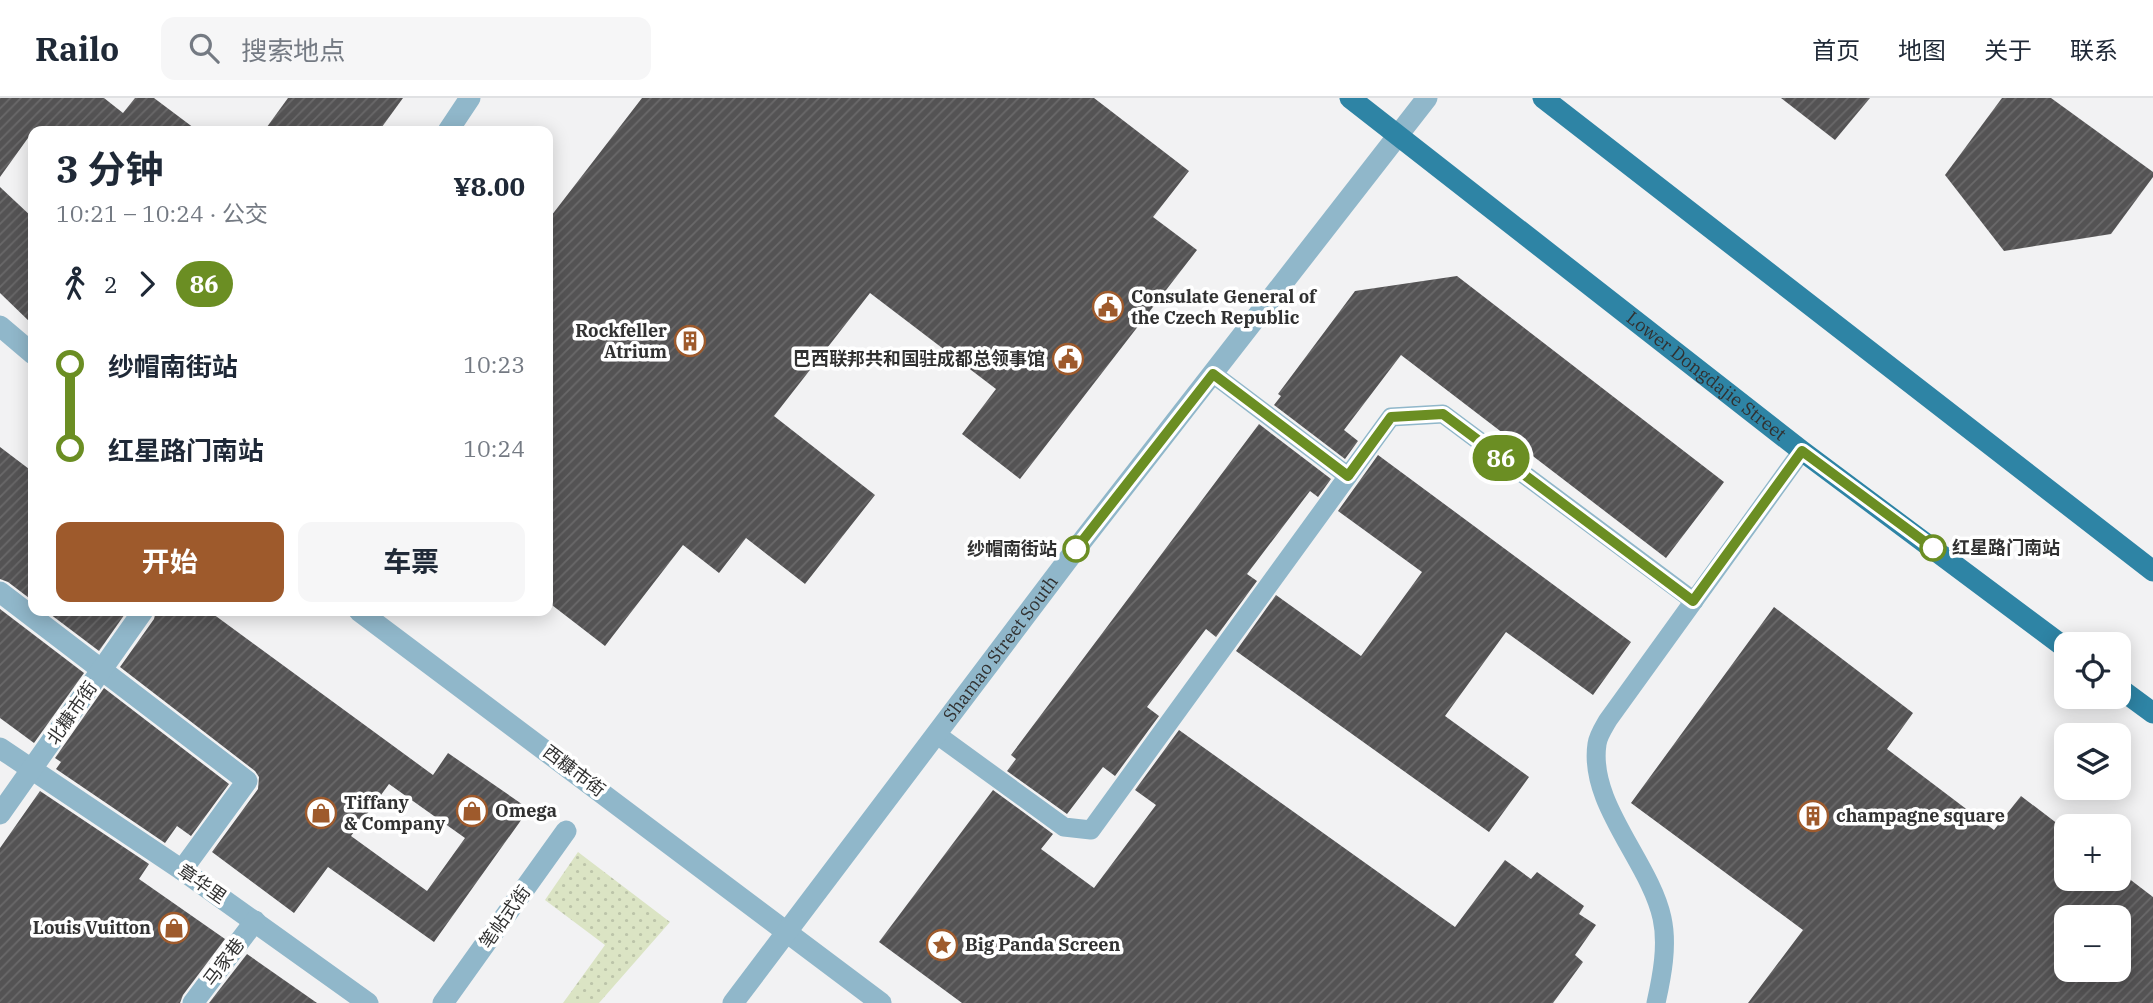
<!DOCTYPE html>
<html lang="zh">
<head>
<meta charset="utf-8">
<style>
	:root { --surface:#fff; --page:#f6f6f7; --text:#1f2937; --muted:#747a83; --line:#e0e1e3; --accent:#9e5a2c }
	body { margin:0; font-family:"IBM Plex Serif","Noto Sans SC",serif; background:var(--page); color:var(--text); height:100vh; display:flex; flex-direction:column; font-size:26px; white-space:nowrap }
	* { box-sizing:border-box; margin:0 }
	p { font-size:23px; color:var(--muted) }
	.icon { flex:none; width:38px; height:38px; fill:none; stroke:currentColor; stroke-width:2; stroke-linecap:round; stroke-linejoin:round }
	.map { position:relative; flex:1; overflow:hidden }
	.drawer { position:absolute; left:28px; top:28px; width:525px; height:490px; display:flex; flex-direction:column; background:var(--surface); border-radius:14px; box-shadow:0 4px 18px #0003 }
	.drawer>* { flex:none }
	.badge { padding:0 14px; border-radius:23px; font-size:24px; line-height:46px }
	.fabs { position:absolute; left:2054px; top:534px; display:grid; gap:14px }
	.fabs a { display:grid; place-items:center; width:77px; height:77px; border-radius:14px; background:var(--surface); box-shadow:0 4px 18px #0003; font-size:35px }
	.map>.badge { position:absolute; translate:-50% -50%; box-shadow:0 0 0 4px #fff }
	.legs { display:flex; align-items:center; gap:10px; height:77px; padding:0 28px; font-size:23px }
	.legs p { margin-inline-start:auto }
	.summary { display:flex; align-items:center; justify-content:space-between; height:119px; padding:0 28px }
	h1 { font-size:38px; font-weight:700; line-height:52px }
	.action { display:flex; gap:14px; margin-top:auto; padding:14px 28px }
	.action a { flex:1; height:80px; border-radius:14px; background:var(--accent); color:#fff; font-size:28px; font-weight:700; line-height:80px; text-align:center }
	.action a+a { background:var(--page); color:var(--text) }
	ul { padding:0 28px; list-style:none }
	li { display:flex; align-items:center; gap:24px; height:84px; font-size:26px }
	li i { display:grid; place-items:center; width:10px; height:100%; margin:0 9px; background:currentColor }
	li i::after { content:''; width:18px; height:18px; margin:-9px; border:5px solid; border-radius:50%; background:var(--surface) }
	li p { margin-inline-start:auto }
	li:first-child i { background:linear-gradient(#0000 50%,currentColor 0) }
	li:last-child i { background:linear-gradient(currentColor 50%,#0000 0) }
	header { display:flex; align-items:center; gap:42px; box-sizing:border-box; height:98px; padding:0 35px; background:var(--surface); border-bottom:2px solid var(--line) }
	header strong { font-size:33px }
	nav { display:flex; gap:38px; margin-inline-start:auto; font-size:24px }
	.search { width:490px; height:63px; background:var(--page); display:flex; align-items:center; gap:18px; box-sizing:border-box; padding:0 24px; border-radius:14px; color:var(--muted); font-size:26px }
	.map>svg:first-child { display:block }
	.park { fill:url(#park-dots) }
	.building { fill:url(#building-hatch); fill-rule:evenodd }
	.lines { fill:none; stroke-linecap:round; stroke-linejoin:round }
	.lane { stroke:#90b7ca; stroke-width:19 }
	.street { stroke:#90b7ca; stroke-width:21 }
	.primary { stroke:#2e84a5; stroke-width:21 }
	.line-1-casing { stroke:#fff; stroke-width:16 }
	.line-1 { stroke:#6b8e23; stroke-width:10 }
	.stop-1-dot { fill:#fff; stroke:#6b8e23; stroke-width:3.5 }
	.labels { text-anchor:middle; stroke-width:7; stroke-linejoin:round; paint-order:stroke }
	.poi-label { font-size:18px; font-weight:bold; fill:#313131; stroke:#fff; text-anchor:start }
	.street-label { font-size:18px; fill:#313131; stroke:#fff }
	.stop-label { font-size:18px; font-weight:bold; fill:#313131; stroke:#fff; text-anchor:start }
</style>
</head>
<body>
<header>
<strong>Railo</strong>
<div class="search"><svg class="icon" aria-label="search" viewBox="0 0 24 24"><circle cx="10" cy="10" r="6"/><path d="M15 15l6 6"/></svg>搜索地点</div>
<nav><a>首页</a><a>地图</a><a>关于</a><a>联系</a></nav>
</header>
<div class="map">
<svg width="2153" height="905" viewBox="0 0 2153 905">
	<defs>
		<pattern id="park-dots" width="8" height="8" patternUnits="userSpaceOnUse" patternTransform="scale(1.75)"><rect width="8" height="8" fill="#dbe4c4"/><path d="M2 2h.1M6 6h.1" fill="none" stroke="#bcc4a9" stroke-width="1.8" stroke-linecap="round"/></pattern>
		<pattern id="building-hatch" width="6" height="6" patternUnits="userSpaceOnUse" patternTransform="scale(1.75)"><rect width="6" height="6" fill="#545354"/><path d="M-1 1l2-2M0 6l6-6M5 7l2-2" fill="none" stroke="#6a696a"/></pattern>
	</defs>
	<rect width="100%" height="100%" fill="#f2f2f3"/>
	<polygon class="park" points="578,754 670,824 599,905 563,905 605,847 545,802"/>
	<g class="building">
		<polygon points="0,0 104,0 123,15 135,0 154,0 198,33 33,33 0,79"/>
		<polygon points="288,0 403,0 379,33 264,33"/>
		<polygon points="642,0 1094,0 1189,73 1153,119 1197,152 1020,381 962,336 996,291 870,195 774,318 875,397 805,486 746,440 719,475 683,447 605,548 548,504 548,122"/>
		<polygon points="1781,0 1870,0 1835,42"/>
		<polygon points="2002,0 2051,0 2153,74 2153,79 2111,136 2004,153 1945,77"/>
		<polygon points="0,89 33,120 33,227 0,195"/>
		<polygon points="1457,178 1724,384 1666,460 1401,257 1344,332 1358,343 1345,361 1274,307 1281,298 1278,296 1355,193"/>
		<polygon points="1259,326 1331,381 1318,399 1310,393 1247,476 1257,483 1216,539 1206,531 1147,609 1159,618 1115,678 1103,669 1067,716 1007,673 1016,661 1011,657"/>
		<polygon points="0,349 33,374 33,503 8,484 0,481"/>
		<polygon points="1378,357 1631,544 1593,597 1506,534 1445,618 1529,679 1489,734 1236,553 1276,497 1361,558 1422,474 1338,413"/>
		<path d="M1774,509L1913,615L1887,651L1994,732L2021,698L2067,733V780H2119V773L2153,799V905H1748L1803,832L1631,705ZM2067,819H2119V872H2067Z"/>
		<polygon points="0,511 84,575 34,645 0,620"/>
		<polygon points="46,513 127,513 99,553"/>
		<path d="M156,513H209L433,677L448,655L529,711L434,844L328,769L294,815L212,754L258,691L259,679L255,673L120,569L154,521ZM389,686L465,740L427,793L351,738Z"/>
		<polygon points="104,590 229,686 191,738 177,728 165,745 56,671 61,664 55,660"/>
		<polygon points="1179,632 1455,829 1505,762 1531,781 1537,774 1584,808 1579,816 1596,827 1575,857 1583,864 1553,905 962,905 879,844 993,692 1053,736 1041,751 1094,790 1156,707 1135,692"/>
		<polygon points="40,693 149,766 139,781 225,841 183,897 180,905 0,905 0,750"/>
		<polygon points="247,856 317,905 209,905"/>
	</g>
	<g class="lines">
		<g class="lane">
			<polyline points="1348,378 1391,319 1443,316 1694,503"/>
			<polyline points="936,636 1064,729 1091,732 1348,378 1213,276"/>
			<path d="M1656,905C1662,878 1668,847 1662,820C1650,764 1588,706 1597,646C1598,638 1604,629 1608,622L1802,353"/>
		</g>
		<g class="street">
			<polyline points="448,33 470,0"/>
			<polyline points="0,228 33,256"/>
			<polyline points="0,494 247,683 182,772"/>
			<polyline points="359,513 881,905"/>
			<polyline points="0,650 182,772 368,905"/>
			<polyline points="0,716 143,513"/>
			<polyline points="193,905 255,823"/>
			<polyline points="443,905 566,733"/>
			<path id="s1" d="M733,905L1076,451L1427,0"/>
		</g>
		<g class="primary">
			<path id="s2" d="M1350,0L1802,353L2067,551"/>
			<polyline points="1543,0 2153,473"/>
			<polyline points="2119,590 2153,615"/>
		</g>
	</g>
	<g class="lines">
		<g class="line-1-casing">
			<polyline id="line-1" points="1076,451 1213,276 1348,378 1391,319 1443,316 1693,503 1802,353 1933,450"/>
		</g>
		<use href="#line-1" class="line-1"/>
	</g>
	<defs>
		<g id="civic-ring" transform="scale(1.575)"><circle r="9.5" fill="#fff" stroke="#9e5a2c" stroke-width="1.5"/><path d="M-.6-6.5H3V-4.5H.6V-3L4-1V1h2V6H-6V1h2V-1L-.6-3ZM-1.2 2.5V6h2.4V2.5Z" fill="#9e5a2c"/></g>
		<g id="building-ring" transform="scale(1.575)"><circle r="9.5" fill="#fff" stroke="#9e5a2c" stroke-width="1.5"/><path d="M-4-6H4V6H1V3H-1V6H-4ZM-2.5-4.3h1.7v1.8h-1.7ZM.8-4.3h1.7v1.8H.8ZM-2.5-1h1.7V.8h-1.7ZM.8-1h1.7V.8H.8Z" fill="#9e5a2c"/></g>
		<g id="shop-ring" transform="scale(1.575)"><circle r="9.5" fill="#fff" stroke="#9e5a2c" stroke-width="1.5"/><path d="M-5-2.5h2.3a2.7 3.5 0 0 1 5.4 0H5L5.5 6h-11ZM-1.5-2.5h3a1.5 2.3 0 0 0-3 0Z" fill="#9e5a2c"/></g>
		<g id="sight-ring" transform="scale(1.575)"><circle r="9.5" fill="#fff" stroke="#9e5a2c" stroke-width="1.5"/><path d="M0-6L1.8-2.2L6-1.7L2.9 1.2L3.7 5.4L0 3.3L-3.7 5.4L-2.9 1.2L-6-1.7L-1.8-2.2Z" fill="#9e5a2c"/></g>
	</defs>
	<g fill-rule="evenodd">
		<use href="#civic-ring" x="1108" y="209"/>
		<use href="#building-ring" x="690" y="243"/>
		<use href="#civic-ring" x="1068" y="261"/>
		<use href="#shop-ring" x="472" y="713"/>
		<use href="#shop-ring" x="321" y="715"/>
		<use href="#building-ring" x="1813" y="718"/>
		<use href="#shop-ring" x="174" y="830"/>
		<use href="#sight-ring" x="942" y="847"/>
	</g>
	<g class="stop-1-dot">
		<circle cx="1933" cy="450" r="12"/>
		<circle cx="1076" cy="451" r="12"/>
	</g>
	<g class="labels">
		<g class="poi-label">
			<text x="1131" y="205">Consulate General of<tspan x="1131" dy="21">the Czech Republic</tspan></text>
			<text x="667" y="239" text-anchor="end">Rockfeller<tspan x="667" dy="21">Atrium</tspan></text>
			<text x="1045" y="267" text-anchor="end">巴西联邦共和国驻成都总领事馆</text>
			<text x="344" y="711">Tiffany<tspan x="344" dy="21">&amp; Company</tspan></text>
			<text x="495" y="719">Omega</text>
			<text x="1836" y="724">champagne square</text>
			<text x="151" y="836" text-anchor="end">Louis Vuitton</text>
			<text x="965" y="853">Big Panda Screen</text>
		</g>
		<g class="street-label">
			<text dy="6" stroke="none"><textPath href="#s2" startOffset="452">Lower Dongdajie Street</textPath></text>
			<text dy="6" stroke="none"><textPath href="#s1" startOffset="444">Shamao Street South</textPath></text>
			<text transform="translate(72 615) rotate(-55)" y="6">北糠市街</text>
			<text transform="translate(574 673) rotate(37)" y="6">西糠市街</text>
			<text transform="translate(202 786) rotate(35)" y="6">章华里</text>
			<text transform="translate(505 819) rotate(-54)" y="6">笔帖式街</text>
			<text transform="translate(224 864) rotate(-53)" y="6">马家巷</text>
		</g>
		<g class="stop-label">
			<text x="1952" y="456">红星路门南站</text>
			<text x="1057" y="457" text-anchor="end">纱帽南街站</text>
		</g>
	</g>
</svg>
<div class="fabs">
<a><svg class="icon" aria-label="locate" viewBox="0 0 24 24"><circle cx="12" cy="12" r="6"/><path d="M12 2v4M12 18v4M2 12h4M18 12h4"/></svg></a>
<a><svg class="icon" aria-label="layers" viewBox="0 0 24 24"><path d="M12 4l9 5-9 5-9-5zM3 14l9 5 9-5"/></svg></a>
<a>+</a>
<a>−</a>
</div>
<b class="badge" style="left:1501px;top:360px;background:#6b8e23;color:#fff">86</b>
<section class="drawer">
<div class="summary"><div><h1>3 分钟</h1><p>10:21 – 10:24 · 公交</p></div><b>¥8.00</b></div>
<div class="legs"><svg class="icon" aria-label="walk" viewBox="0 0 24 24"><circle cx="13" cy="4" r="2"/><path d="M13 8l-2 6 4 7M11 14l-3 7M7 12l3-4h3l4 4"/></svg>2<svg class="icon" aria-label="forward" viewBox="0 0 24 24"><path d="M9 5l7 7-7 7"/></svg><b class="badge" style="background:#6b8e23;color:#fff">86</b></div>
<ul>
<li><i style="color:#6b8e23"></i><b>纱帽南街站</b><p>10:23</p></li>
<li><i style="color:#6b8e23"></i><b>红星路门南站</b><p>10:24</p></li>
</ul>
<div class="action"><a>开始</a><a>车票</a></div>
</section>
</div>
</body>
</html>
